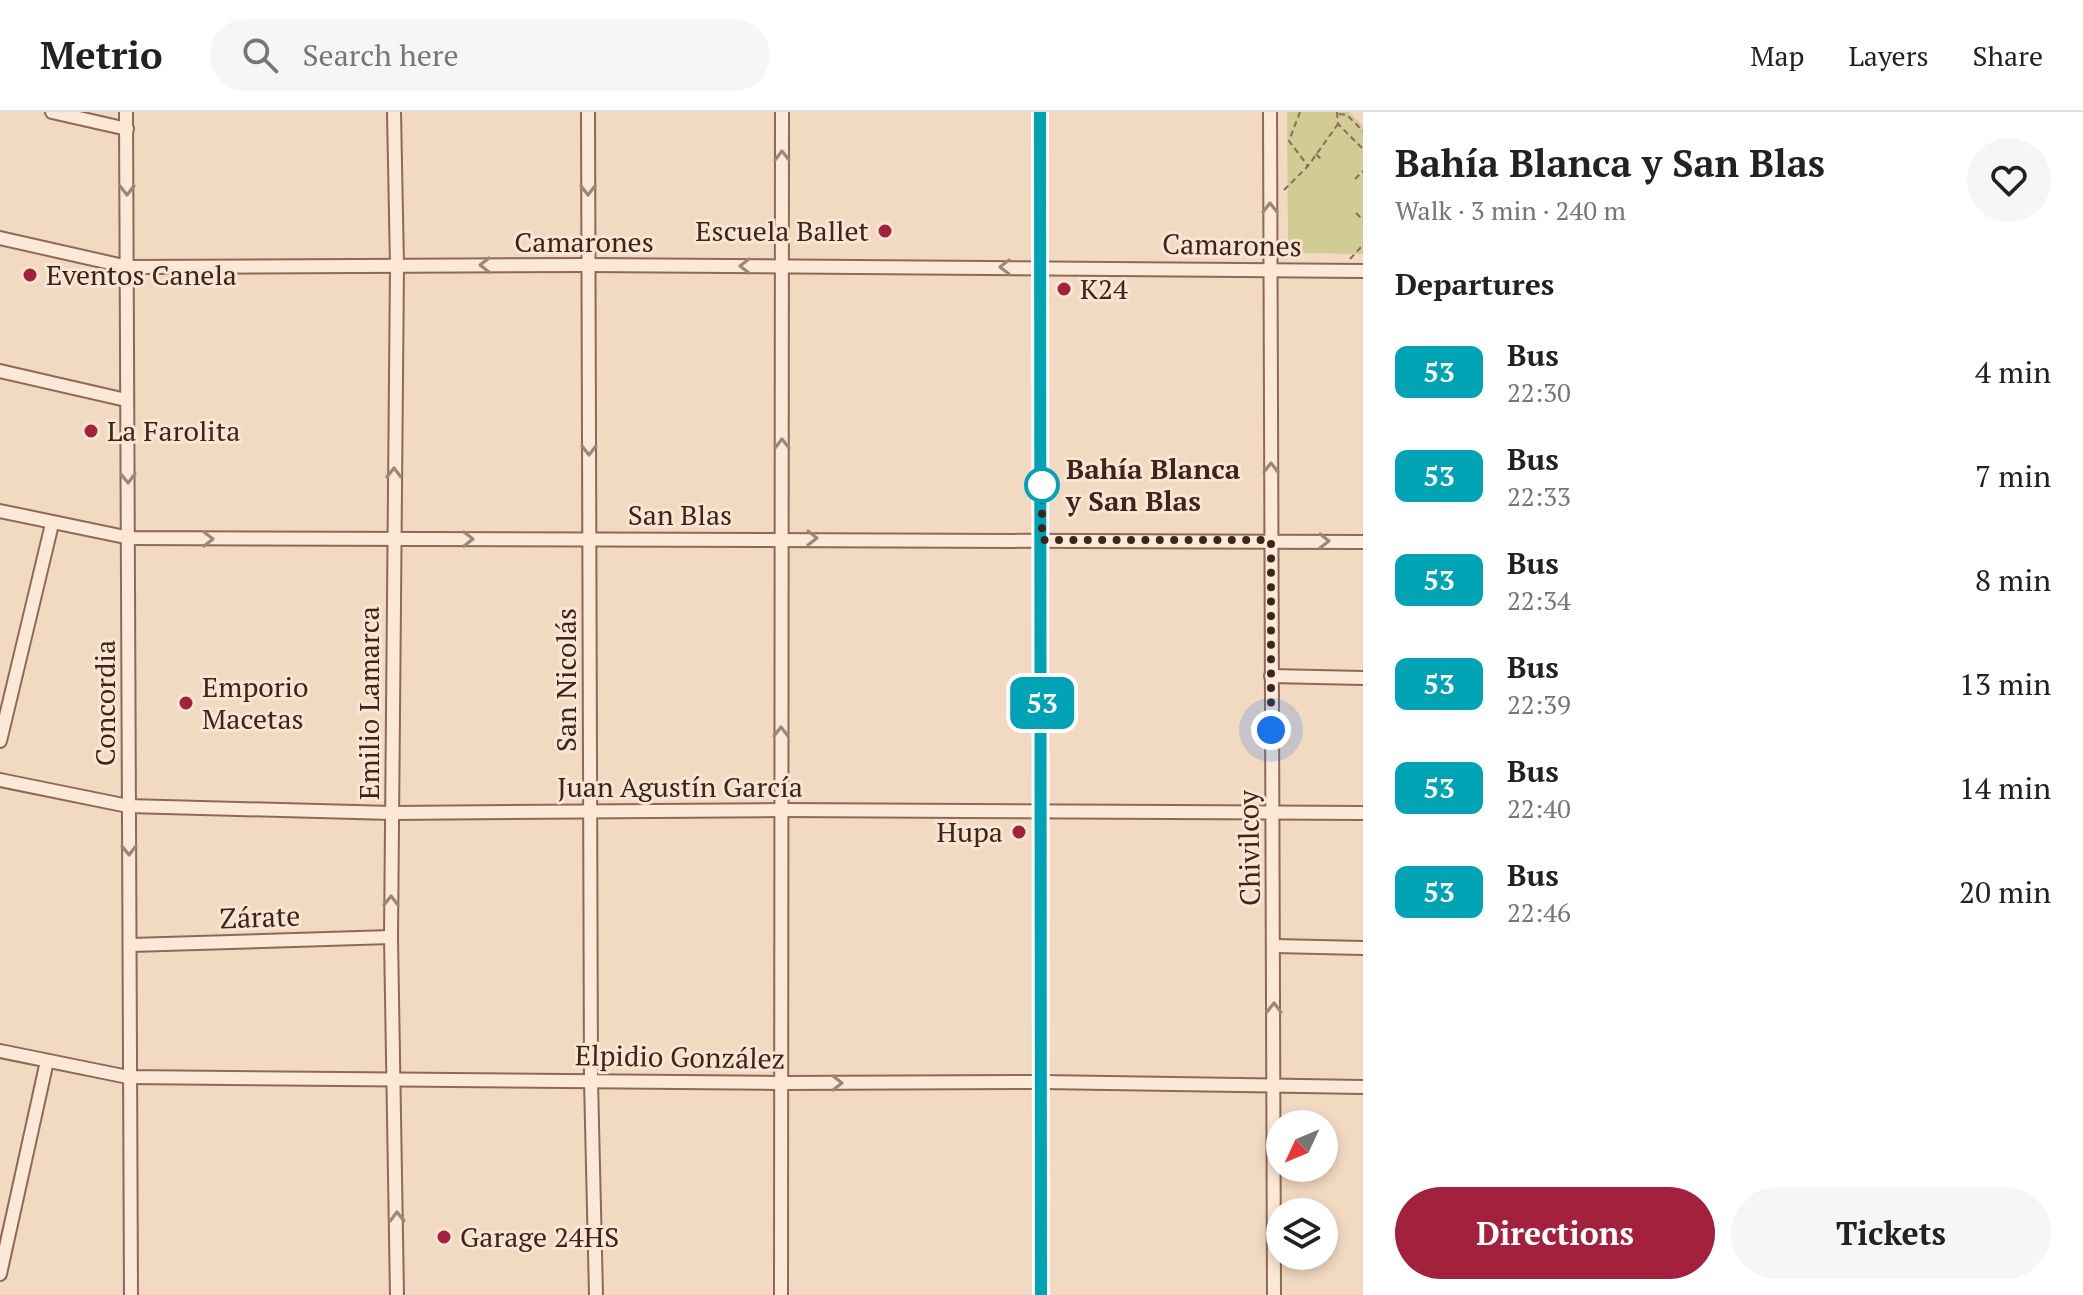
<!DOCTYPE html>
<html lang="en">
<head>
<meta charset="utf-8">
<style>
	:root { --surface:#fff; --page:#f6f6f6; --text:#222; --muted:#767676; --line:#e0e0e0; --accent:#a3213d }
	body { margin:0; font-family:"PT Serif",serif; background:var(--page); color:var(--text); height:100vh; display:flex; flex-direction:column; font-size:30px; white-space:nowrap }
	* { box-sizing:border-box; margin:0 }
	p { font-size:26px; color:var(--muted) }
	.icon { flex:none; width:44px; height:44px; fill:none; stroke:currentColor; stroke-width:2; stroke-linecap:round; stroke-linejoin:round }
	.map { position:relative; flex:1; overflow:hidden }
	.details { display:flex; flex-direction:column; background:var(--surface); width:720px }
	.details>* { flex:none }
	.badge { padding:0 16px; border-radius:12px; font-size:28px; line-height:52px }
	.needle { width:52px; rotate:226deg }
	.fabs { position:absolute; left:1266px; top:998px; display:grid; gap:16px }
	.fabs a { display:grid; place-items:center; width:72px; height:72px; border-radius:50%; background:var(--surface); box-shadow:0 4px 12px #0003; font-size:40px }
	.you { position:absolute; width:40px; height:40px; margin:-20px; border:6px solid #fff; border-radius:50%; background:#1a73e8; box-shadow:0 0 0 12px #1a73e833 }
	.map>.badge { position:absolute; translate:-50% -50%; box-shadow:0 0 0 4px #fff }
	h2 { padding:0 32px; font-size:30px; line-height:72px }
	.round { display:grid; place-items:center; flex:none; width:84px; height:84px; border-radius:42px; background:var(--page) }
	.overview { display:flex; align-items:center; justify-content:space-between; height:136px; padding:0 32px }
	h1 { font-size:38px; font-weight:600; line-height:60px }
	.primary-button { display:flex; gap:16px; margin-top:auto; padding:16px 32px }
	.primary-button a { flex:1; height:92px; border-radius:48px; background:var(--accent); color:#fff; font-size:32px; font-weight:600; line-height:92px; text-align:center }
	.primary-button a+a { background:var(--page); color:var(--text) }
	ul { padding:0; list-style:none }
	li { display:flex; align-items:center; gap:24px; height:104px; padding:0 32px }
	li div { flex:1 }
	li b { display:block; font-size:30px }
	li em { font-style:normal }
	li .badge { min-width:88px; font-weight:700; text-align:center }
	header { display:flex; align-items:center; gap:48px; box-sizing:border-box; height:112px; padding:0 40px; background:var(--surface); border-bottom:2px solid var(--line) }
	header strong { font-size:38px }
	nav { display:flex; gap:44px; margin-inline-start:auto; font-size:28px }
	.search { width:560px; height:72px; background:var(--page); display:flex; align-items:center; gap:20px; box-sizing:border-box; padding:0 28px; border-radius:44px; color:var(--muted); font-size:30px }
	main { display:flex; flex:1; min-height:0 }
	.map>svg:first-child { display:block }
	.green { fill:#d1cc94 }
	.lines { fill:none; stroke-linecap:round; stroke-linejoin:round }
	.minor-casing { stroke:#8e6957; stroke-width:16 }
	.path { stroke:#8e6957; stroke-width:2; stroke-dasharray:6 4; stroke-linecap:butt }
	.minor { stroke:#fce8d6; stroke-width:12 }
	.oneway { stroke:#9c867a }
	.line-casing { stroke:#fff; stroke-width:18 }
	.line { stroke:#00a3b4; stroke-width:12 }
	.walk { stroke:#3c251d; stroke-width:8; stroke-dasharray:0 14.4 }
	.poi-dot { fill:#a3213d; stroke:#f9e5d2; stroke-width:3 }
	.stop-dot { fill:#fff; stroke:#00a3b4; stroke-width:4 }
	.labels { text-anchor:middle; stroke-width:6; stroke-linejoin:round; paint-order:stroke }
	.poi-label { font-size:28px; fill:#3c251d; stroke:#f9e5d2; text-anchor:start }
	.street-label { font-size:28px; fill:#3c251d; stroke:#f9e5d2 }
	.stop-label { font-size:28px; font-weight:bold; fill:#3c251d; stroke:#f9e5d2; text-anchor:start }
</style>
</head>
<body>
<header>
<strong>Metrio</strong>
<div class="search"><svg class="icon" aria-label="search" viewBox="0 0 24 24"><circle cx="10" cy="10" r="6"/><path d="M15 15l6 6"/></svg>Search here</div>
<nav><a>Map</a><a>Layers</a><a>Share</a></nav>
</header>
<main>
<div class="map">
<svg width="1363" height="1183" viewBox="0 0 1363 1183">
	<rect width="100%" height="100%" fill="#f2d9c2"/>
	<polygon class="green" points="1287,0 1349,0 1363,14 1363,142 1300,141 1288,129"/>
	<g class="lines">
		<g class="minor-casing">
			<g id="minor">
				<polyline points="52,0 127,17"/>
				<polyline points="126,0 131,1183"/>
				<polyline points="394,0 397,154 391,825 397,1183"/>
				<polyline points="588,0 591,968 596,1183"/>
				<polyline points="1040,0 1041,1183"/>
				<polyline points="1270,0 1274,1183"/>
				<polyline points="0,126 128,155 588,153 1363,159"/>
				<polyline points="0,259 126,288"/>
				<polyline points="0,399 130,426 1363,430"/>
				<polyline points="1271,564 1363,566"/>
				<polyline points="0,629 52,412"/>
				<polyline points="0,668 128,694 392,701 781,698 1363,701"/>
				<polyline points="131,833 391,825"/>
				<polyline points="1275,834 1363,836"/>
				<polyline points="0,939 128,965 781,971 1042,970 1363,975"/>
				<polyline points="0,1162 47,949"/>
				<polyline points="781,1183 782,0"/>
			</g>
		</g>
		<g class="path">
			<polyline points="1300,0 1289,29 1308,54"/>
			<polyline points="1337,0 1338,12 1363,37"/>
			<polyline points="1339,2 1347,3 1363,19"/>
			<polyline points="1316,42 1323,49"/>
			<polyline points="1355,67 1363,59"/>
			<polyline points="1284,78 1308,54 1338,12"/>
			<polyline points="1356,101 1363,108"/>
			<polyline points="1350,147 1363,133"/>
		</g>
		<use href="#minor" class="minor"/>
	</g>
	<defs><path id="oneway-chevron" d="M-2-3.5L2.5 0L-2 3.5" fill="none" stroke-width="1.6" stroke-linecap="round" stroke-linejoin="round" transform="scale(2)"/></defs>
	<g class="oneway">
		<use href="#oneway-chevron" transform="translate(782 44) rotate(-90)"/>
		<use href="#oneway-chevron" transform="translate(127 78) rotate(90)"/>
		<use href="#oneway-chevron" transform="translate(588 78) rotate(90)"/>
		<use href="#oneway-chevron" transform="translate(1270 96) rotate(-90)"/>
		<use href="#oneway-chevron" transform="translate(485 153) rotate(180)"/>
		<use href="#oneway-chevron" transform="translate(745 154) rotate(-180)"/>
		<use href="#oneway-chevron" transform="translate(1005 155) rotate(-180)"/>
		<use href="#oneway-chevron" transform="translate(782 332) rotate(-90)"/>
		<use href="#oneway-chevron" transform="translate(589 338) rotate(90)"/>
		<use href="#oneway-chevron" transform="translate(1271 356) rotate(-90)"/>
		<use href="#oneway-chevron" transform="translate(394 361) rotate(-89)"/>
		<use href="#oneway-chevron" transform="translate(128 366) rotate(89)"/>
		<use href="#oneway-chevron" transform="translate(812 426)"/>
		<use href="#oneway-chevron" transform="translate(208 427)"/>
		<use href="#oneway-chevron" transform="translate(468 427)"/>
		<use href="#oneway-chevron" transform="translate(1324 429) rotate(1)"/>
		<use href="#oneway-chevron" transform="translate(781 620) rotate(-90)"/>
		<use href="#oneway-chevron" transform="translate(129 738) rotate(89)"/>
		<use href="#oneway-chevron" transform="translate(391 789) rotate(-89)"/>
		<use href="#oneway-chevron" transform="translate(1274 896) rotate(-89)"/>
		<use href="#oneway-chevron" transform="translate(837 971)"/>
		<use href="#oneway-chevron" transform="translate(397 1105) rotate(-91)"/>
	</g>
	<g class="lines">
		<g class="line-casing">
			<polyline id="line" points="1040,0 1041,1183"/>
		</g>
		<use href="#line" class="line"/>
		<polyline class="walk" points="1042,373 1042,428 1271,428 1271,618"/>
	</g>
	<g class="poi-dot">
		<circle cx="885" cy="119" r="8"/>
		<circle cx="30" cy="163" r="8"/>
		<circle cx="1064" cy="177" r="8"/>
		<circle cx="91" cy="319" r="8"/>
		<circle cx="186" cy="591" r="8"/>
		<circle cx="1019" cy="720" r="8"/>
		<circle cx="444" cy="1125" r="8"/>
	</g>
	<circle class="stop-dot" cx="1042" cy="373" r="16"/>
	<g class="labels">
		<g class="poi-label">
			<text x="869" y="129" text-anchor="end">Escuela Ballet</text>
			<text x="46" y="173">Eventos Canela</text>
			<text x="1080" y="187">K24</text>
			<text x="107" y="329">La Farolita</text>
			<text x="202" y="585">Emporio<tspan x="202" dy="32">Macetas</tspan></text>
			<text x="1003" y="730" text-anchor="end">Hupa</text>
			<text x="460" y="1135">Garage 24HS</text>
		</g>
		<g class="street-label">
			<text x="584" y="140">Camarones</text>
			<text transform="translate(1232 133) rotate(1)" y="10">Camarones</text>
			<text x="680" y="413">San Blas</text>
			<text transform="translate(566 568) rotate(-90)" y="10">San Nicolás</text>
			<text transform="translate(105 591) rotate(-90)" y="10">Concordia</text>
			<text transform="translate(369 591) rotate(-90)" y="10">Emilio Lamarca</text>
			<text x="680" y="685">Juan Agustín García</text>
			<text transform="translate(1249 736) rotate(-91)" y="10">Chivilcoy</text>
			<text transform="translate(260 805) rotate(-2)" y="10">Zárate</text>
			<text transform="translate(680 945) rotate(1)" y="10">Elpidio González</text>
		</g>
		<g class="stop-label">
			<text x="1066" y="367">Bahía Blanca<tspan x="1066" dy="32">y San Blas</tspan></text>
		</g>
	</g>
</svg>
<div class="fabs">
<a><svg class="needle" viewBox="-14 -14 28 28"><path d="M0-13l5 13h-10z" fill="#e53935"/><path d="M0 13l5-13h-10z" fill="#767676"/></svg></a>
<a><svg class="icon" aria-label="layers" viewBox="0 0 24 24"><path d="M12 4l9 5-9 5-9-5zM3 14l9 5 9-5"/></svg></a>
</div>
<div class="you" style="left:1271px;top:618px"></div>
<b class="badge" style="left:1042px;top:591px;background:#00a3b4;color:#fff">53</b>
</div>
<section class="details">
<div class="overview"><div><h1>Bahía Blanca y San Blas</h1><p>Walk · 3 min · 240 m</p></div><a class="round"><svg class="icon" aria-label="heart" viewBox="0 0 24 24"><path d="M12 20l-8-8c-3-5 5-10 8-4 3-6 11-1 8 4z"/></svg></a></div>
<h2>Departures</h2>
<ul>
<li><span class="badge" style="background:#00a3b4;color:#fff">53</span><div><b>Bus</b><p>22:30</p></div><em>4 min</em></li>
<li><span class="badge" style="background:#00a3b4;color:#fff">53</span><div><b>Bus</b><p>22:33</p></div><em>7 min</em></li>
<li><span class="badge" style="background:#00a3b4;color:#fff">53</span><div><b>Bus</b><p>22:34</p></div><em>8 min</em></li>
<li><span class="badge" style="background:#00a3b4;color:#fff">53</span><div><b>Bus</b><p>22:39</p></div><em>13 min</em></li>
<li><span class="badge" style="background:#00a3b4;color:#fff">53</span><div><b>Bus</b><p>22:40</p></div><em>14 min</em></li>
<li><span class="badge" style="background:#00a3b4;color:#fff">53</span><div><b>Bus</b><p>22:46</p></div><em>20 min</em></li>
</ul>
<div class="primary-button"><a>Directions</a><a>Tickets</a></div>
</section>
</main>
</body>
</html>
